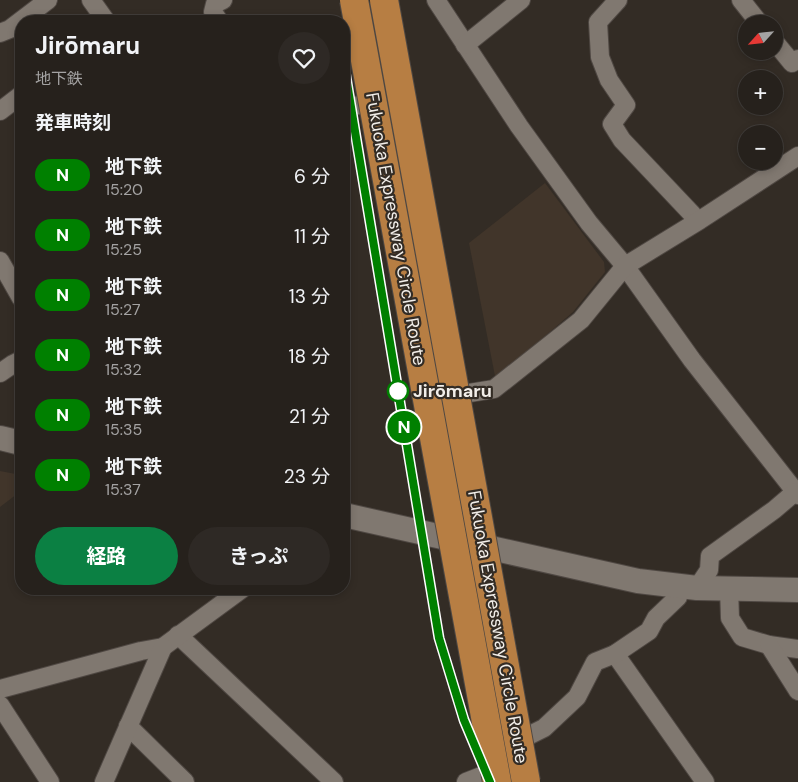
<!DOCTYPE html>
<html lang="ja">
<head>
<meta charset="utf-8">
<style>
	:root { --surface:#26211c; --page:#2e2925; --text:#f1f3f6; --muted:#a4a3a3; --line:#423e3b; --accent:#0b8043 }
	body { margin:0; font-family:"DM Sans","Noto Sans JP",sans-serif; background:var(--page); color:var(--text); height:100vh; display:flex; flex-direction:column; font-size:19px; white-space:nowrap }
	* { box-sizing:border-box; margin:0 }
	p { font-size:16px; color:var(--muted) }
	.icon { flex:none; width:28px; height:28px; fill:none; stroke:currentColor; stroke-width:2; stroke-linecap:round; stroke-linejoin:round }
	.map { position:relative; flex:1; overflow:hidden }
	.details { position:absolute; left:15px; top:15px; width:335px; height:580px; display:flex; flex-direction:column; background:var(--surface); border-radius:20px; box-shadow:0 2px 8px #0003,0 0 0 1px var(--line) }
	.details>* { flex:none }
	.badge { padding:0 10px; border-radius:16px; font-size:18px; line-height:32px }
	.needle { width:32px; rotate:243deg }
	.fabs { position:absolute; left:738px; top:15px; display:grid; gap:10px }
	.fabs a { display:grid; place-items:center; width:45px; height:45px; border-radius:50%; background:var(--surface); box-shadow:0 2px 8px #0003,0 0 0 1px var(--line); font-size:25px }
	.map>.badge { position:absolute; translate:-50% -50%; box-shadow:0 0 0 2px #fff }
	h2 { padding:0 20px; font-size:19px; line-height:45px }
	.round { display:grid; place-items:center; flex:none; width:52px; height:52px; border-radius:26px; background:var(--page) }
	.overview { display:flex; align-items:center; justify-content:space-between; height:85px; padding:0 20px }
	h1 { font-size:24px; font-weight:700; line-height:38px }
	.action { display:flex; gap:10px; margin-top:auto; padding:10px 20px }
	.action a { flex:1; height:58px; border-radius:30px; background:var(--accent); color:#fff; font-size:20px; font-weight:700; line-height:58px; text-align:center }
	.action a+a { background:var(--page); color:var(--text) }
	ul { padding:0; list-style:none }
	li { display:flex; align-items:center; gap:15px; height:60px; padding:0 20px }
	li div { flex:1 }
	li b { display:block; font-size:19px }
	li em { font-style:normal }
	li .badge { min-width:55px; font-weight:700; text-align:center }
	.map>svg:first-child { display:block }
	.built { fill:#41352a }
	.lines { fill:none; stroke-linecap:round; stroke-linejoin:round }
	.street-casing { stroke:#4f4843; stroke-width:20 }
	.secondary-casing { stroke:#4f4843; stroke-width:26 }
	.street { stroke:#807870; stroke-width:18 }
	.secondary { stroke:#807870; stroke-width:24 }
	.highway-bridge-casing { stroke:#4f4843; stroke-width:30; stroke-linecap:butt }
	.highway-bridge { stroke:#b77e43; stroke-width:28 }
	.line-casing { stroke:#fff; stroke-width:11 }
	.line { stroke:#008000; stroke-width:8 }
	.stop-dot { fill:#fff; stroke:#008000; stroke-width:2.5 }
	.labels { text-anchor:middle; stroke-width:4.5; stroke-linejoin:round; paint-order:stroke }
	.street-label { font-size:18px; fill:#f2eee9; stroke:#332c25 }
	.stop-label { font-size:18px; font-weight:bold; fill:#f2eee9; stroke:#332c25; text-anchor:start }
</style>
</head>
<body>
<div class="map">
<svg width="798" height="782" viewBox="0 0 798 782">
	<rect width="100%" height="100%" fill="#332c25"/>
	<g class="built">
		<polygon points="545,183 604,262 605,272 573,312 529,350 495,376 469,243"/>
		<polygon points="0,471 21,475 21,491 0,507"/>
	</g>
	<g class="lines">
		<g class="street-casing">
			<g id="street">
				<polyline points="91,0 106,21"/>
				<polyline points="436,0 519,126 589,223 625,266 692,360 798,495"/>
				<polyline points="618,0 598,22 600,57 609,80 626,105 612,124 622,140 692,214 696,222"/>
				<polyline points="741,0 760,24"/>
				<polyline points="219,21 213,12 215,4 223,0"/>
				<polyline points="0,33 10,29 48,0"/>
				<polyline points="774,41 792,63 798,59"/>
				<polyline points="465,45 521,0"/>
				<polyline points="0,111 21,95"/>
				<polyline points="344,111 349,107 370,103"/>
				<polyline points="0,261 21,298"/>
				<polyline points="0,373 13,364 21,360"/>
				<polyline points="457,395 494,389 581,320 625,266 700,220 798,156"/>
				<polyline points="697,588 709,570 710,556 774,510 795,492"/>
				<polyline points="729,588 730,618 742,637 769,645 798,649"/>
				<polyline points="178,635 334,782"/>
				<polyline points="769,645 798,691"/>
				<polyline points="615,654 705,782"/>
				<polyline points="0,689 141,651 163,647 242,589"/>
				<polyline points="0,705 50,782"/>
				<polyline points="128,726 185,782"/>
				<polyline points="524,738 544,728 577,697 595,662 615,654 649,631 656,618 678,597 680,587"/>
				<polyline points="104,782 163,647"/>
				<polyline points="466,782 489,773"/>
			</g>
		</g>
		<g class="secondary-casing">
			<g id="secondary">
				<polyline points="0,438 21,443"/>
				<polyline points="344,515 638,581 697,588 798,590"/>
			</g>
		</g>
		<use href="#street" class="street"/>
		<use href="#secondary" class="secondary"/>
		<g class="highway-bridge-casing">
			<g id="highway-bridge">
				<polyline points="354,0 497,782"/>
				<polyline points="384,0 526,782"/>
			</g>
		</g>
		<use href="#highway-bridge" class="highway-bridge"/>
	</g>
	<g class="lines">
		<g class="line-casing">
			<polyline id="line" points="344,65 439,638 464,720 490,782"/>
		</g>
		<use href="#line" class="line"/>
	</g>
	<circle class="stop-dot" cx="398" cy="391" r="10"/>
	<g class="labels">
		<g class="street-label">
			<text transform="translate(396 229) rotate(80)" y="6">Fukuoka Expressway Circle Route</text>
			<text transform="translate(498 627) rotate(80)" y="6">Fukuoka Expressway Circle Route</text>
		</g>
		<g class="stop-label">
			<text x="413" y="397">Jirōmaru</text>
		</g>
	</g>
</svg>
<div class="fabs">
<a><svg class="needle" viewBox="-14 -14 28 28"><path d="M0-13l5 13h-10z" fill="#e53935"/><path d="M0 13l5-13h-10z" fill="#a4a3a3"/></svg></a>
<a>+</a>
<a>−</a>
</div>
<b class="badge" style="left:404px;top:427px;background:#008000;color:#fff">N</b>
<section class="details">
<div class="overview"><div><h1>Jirōmaru</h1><p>地下鉄</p></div><a class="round"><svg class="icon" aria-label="heart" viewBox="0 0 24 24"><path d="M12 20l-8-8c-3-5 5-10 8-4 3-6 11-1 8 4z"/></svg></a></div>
<h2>発車時刻</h2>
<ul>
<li><span class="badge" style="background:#008000;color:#fff">N</span><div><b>地下鉄</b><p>15:20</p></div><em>6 分</em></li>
<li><span class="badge" style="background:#008000;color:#fff">N</span><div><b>地下鉄</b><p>15:25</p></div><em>11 分</em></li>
<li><span class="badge" style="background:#008000;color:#fff">N</span><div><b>地下鉄</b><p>15:27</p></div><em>13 分</em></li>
<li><span class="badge" style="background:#008000;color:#fff">N</span><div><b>地下鉄</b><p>15:32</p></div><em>18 分</em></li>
<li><span class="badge" style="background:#008000;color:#fff">N</span><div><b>地下鉄</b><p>15:35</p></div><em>21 分</em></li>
<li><span class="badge" style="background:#008000;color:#fff">N</span><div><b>地下鉄</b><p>15:37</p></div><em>23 分</em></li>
</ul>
<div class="action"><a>経路</a><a>きっぷ</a></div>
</section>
</div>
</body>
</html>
